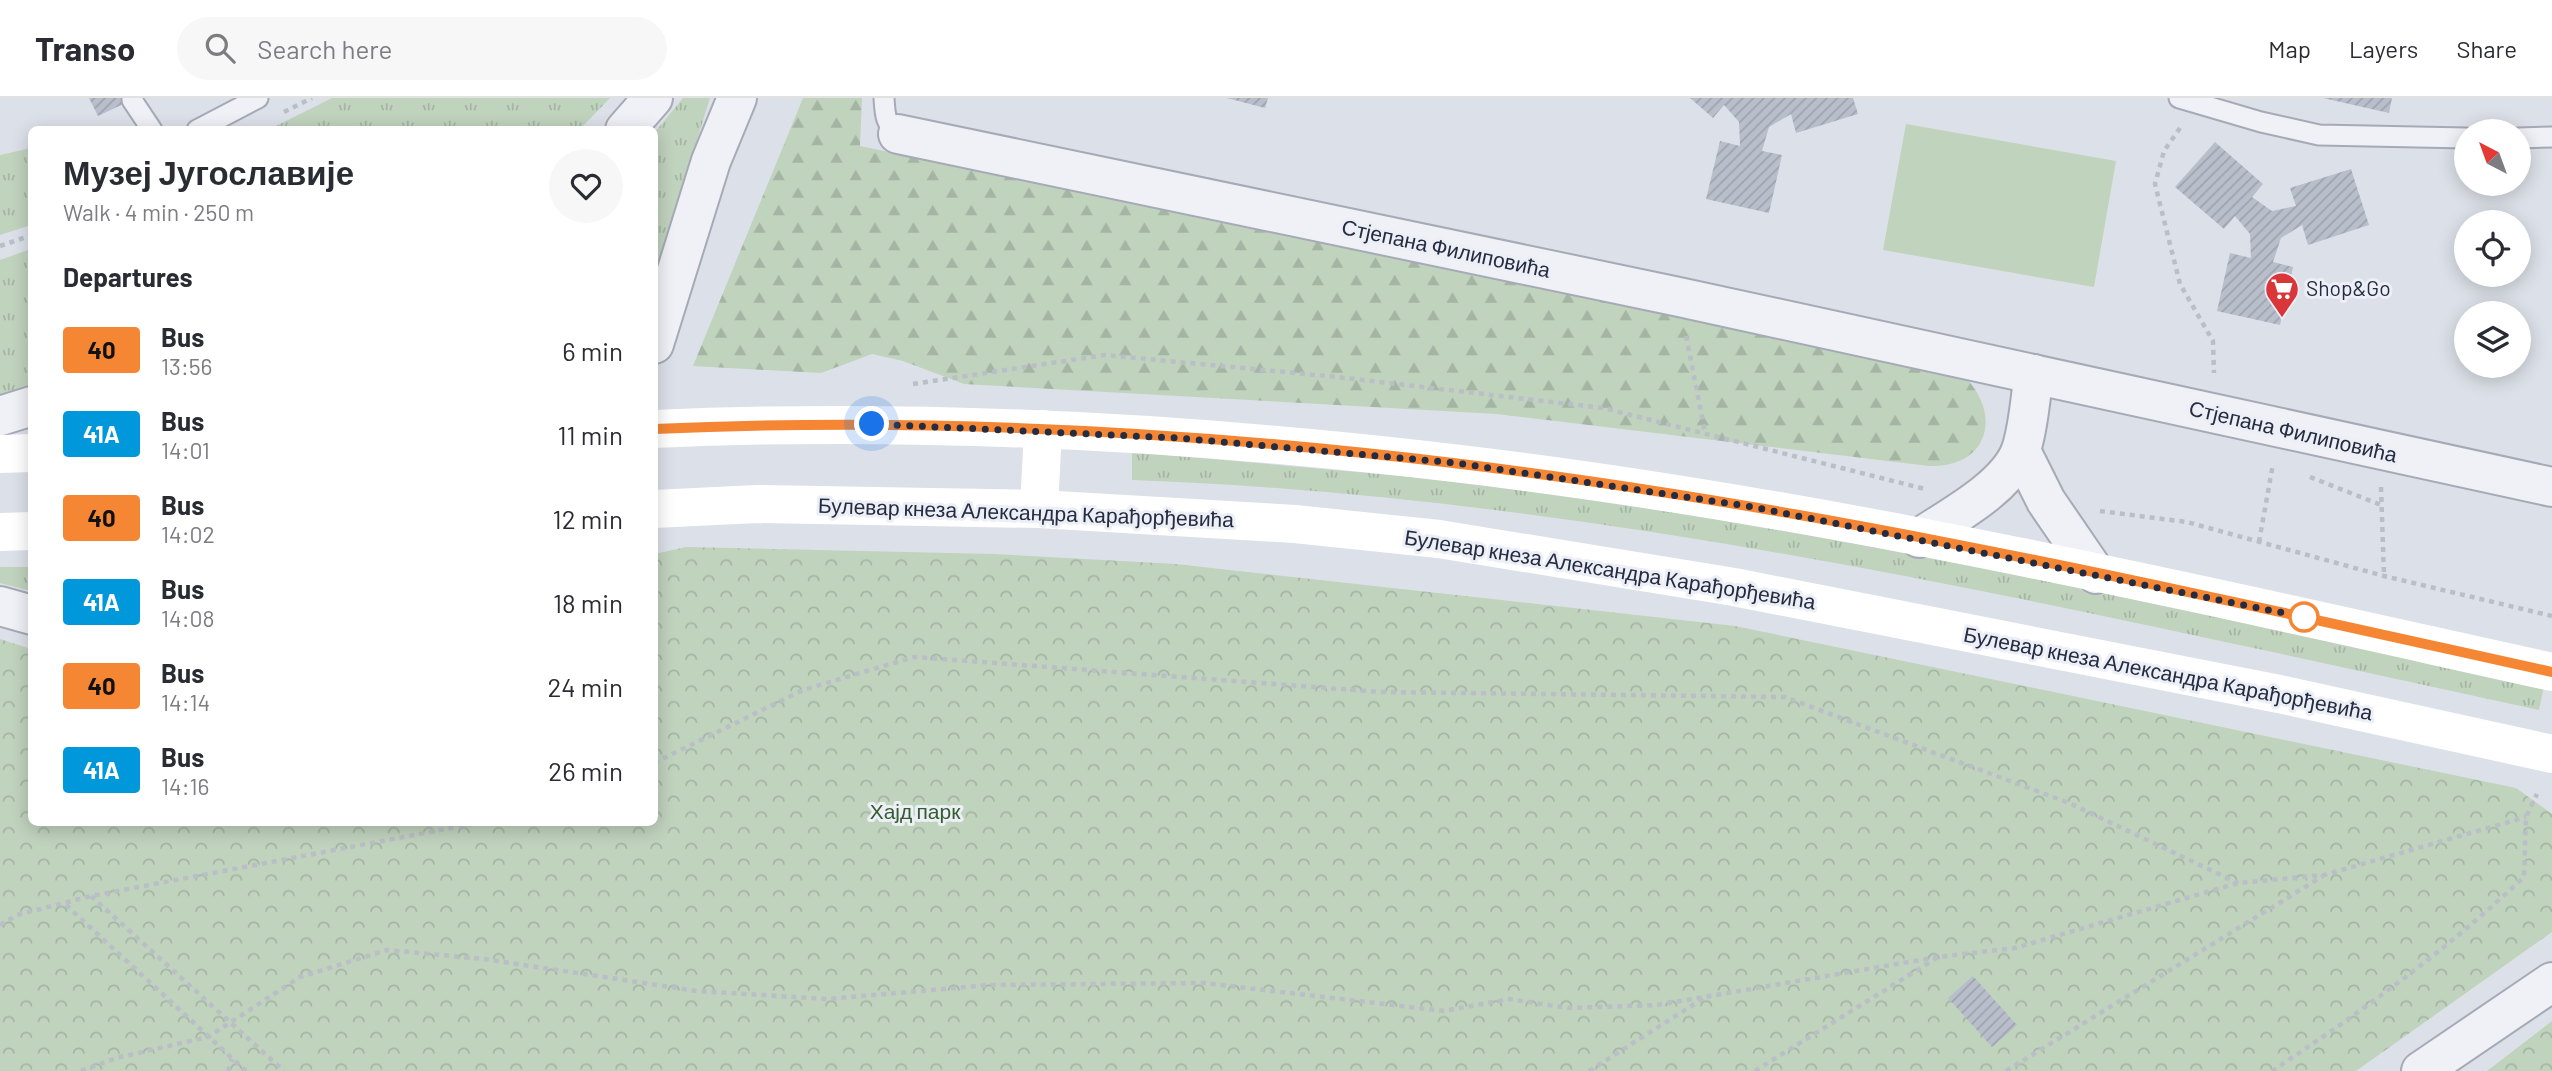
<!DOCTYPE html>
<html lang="en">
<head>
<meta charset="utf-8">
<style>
	:root { --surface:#fff; --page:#f7f7f7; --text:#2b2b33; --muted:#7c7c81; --line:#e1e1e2 }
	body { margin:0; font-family:Barlow,sans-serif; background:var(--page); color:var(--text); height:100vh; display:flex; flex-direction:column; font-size:26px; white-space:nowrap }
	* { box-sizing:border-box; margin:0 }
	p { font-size:23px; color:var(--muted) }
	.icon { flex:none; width:38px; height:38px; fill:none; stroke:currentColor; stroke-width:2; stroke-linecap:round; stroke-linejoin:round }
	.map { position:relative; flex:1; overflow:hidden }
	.side { position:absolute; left:28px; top:28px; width:630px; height:700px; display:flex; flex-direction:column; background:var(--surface); border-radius:10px; box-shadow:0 4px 18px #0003 }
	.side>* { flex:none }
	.badge { padding:0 14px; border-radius:5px; font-size:24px; line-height:46px }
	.needle { width:46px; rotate:319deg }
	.tools { position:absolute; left:2454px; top:21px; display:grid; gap:14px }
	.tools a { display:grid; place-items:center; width:77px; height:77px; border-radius:50%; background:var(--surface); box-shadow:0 4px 18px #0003; font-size:35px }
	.you { position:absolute; width:35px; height:35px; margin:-18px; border:5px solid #fff; border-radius:50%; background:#1a73e8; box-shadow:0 0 0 10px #1a73e833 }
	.map>.badge { position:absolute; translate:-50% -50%; box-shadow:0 0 0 4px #fff }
	h2 { padding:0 35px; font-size:26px; line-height:63px }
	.round { display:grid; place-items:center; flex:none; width:74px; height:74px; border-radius:37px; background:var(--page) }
	.summary { display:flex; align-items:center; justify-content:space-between; height:119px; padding:0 35px }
	h1 { font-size:33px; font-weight:700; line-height:52px }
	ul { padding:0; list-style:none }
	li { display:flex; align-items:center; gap:21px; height:84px; padding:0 35px }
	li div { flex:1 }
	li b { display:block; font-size:26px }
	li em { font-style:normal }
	li .badge { min-width:77px; font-weight:700; text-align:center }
	header { display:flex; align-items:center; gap:42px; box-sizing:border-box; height:98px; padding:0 35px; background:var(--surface); border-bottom:2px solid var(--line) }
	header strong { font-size:33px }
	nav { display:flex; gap:38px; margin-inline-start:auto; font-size:24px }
	.search { width:490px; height:63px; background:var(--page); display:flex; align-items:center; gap:18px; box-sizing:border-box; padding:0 24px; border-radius:38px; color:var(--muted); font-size:26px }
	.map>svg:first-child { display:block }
	.grass { fill:url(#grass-tufts) }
	.forest { fill:url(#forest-firs) }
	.park { fill:url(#park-crowns) }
	.pitch { fill:#c0d3bd }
	.building { fill:url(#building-hatch) }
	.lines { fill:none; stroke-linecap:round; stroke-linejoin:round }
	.lane-casing { stroke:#a5aab6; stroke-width:23 }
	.street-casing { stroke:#a5aab6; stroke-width:42 }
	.path { stroke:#babec7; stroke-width:4.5; stroke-dasharray:5 5; stroke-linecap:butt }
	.lane { stroke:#eff1f6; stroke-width:19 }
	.street { stroke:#eff1f6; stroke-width:38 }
	.secondary { stroke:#fff; stroke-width:38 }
	.line-casing { stroke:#fff; stroke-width:16 }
	.line { stroke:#f58634; stroke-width:10 }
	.walk { stroke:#252b40; stroke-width:7; stroke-dasharray:0 12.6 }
	.stop-dot { fill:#fff; stroke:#f58634; stroke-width:3.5 }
	.labels { text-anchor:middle; stroke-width:6; stroke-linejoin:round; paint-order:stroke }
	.street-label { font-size:21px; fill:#252b40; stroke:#eceff6 }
	.poi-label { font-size:21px; fill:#252b40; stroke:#eceff6; text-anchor:start }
	.park-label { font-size:21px; fill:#345d31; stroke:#eceff6 }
</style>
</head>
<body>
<header>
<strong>Transo</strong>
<div class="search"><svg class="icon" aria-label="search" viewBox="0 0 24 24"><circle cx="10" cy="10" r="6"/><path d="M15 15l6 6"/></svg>Search here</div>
<nav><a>Map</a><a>Layers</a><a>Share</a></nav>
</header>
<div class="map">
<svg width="2552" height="973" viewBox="0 0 2552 973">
	<defs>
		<pattern id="grass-tufts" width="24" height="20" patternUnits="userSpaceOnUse" patternTransform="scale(1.75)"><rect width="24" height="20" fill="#c0d3bd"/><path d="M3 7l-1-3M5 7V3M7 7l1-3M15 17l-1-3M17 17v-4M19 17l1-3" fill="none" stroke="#a5b5a4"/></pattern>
		<pattern id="forest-firs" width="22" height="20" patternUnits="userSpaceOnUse" patternTransform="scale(1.75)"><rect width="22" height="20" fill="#c0d3bd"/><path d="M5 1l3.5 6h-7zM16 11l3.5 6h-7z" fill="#a5b5a4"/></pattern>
		<pattern id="park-crowns" width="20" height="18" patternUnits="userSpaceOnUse" patternTransform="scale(1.75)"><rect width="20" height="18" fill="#c0d3bd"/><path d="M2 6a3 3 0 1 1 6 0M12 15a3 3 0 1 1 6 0" fill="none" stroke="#a5b5a4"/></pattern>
		<pattern id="building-hatch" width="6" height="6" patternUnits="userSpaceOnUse" patternTransform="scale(1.75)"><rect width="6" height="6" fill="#b9becb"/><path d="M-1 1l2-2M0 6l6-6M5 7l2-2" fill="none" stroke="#9fa3af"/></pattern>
	</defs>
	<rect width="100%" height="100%" fill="#dce0e8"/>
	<g class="grass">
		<polygon points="332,0 610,0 580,31 270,31"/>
		<polygon points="683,0 710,0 655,178 655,34"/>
		<polygon points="31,50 31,127 0,137 0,57"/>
		<polygon points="31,151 31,290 0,299 0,162"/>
		<path d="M1132,354C1307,370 1482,382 1655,409C1953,456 2248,525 2544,588L2539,612C2075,512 1608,399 1132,382Z"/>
		<polygon points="0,469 31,469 31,493 0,485"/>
	</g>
	<path class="forest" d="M803,0H862L860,48L1964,278C2003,317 1988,370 1929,368L1497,316L964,286L903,263L872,256L821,275L693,268Z"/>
	<g class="park">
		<polygon points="686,449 994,456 1176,466 1735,528 2516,690 2552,716 2552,834 2356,973 0,973 0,541 31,551 32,724 654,724 655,456"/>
		<polygon points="2552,923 2552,973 2487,973"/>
	</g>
	<polygon class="pitch" points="1906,26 2116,63 2094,189 1883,152"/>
	<g class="building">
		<polygon points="89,0 136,0 98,18"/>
		<polygon points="1227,0 1268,0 1265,10"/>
		<polygon points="1690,0 1853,0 1858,16 1796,35 1791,16 1769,29 1762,53 1782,57 1769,115 1706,101 1720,43 1740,48 1739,24 1724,7 1713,20"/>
		<polygon points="2323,0 2392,0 2389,15"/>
		<polygon points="2215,44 2263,86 2252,99 2272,113 2296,108 2290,90 2351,71 2369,127 2308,147 2302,127 2281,140 2273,164 2293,169 2280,227 2217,213 2230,155 2251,160 2250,136 2235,118 2224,131 2175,89"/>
		<polygon points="1973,878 2017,927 1992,949 1948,900"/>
	</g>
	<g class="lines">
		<g class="lane-casing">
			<g id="lane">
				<path d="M884,0C885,16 885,26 898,36"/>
				<polyline points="2179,0 2261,24 2319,37 2466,40"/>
				<polyline points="132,2 152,32"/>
				<polyline points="197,32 258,0"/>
				<polyline points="2518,40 2552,39"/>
			</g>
		</g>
		<g class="street-casing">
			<g id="street">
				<polyline points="625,32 653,0"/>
				<polyline points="898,36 1679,199 2552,389"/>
				<polyline points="654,246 711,63 737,0"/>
				<polyline points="0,318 32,308"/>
				<polyline points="2021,353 2046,403 2096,476"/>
				<path d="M1919,440C1951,419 2008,389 2021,352C2029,328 2030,300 2034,276"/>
				<polyline points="0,508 32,517"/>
				<polyline points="2421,973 2552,884"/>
			</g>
		</g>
		<g class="path">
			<polyline points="284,14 312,0"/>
			<polyline points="2180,30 2164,53 2155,86 2180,186 2213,243 2214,275"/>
			<polyline points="0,148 32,137"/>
			<polyline points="1686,238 1705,334"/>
			<polyline points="913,286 1105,257 1337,279 1603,310 1925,391"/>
			<polyline points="2310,379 2381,407"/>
			<polyline points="2381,389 2384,478"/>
			<polyline points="2100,413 2187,424 2384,478 2552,518"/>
			<polyline points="2259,444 2273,366"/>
			<polyline points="654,665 803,592 914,559 1381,594 1785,599 2069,705 2238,785"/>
			<polyline points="91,798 284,973"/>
			<polyline points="66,807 246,973"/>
			<polyline points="0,827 17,817 91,798 483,724"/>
			<polyline points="81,973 116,960 208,939 300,879 387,852 484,861 697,893 827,901 990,887 1204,885 1444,913 1509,901 1568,910 1657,907 1938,859"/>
			<polyline points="228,973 232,961"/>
			<polyline points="1589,973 1704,900"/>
			<polyline points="1755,973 1938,859 2015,850 2238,785 2324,777 2526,719"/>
			<polyline points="2006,973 2323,778"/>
			<path d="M2272,973C2360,915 2447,852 2524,779L2526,719L2537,696"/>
		</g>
		<use href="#lane" class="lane"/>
		<use href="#street" class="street"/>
		<g class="secondary">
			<path d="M654,331C921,319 1189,334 1453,365C1823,408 2189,494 2552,574"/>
			<polyline points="0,356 32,355"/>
			<polyline points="654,411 757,406 1039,411 1295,426 1439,441 1734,489 2279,596 2552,656"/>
			<polyline points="1039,411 1043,331"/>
			<polyline points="0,434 32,433"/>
		</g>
	</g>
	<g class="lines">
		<g class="line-casing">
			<path id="line" d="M654,331C921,319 1189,333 1453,365C1823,409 2189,494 2552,574"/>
		</g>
		<use href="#line" class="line"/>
		<polyline class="walk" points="872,326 1177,340 1456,365 1753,409 2304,519"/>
	</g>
	<defs>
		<g id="supermarket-pin" transform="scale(1.75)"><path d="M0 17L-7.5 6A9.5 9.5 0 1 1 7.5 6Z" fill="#da3538" stroke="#eceff6"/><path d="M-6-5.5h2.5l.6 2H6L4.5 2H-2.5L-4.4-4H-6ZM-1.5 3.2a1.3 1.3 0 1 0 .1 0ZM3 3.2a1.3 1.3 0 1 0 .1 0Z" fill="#fff"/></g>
	</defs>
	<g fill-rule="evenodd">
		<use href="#supermarket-pin" x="2282" y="191"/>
	</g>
	<circle class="stop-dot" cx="2304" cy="519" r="14"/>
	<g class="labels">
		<g class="street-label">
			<text transform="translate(1446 151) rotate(12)" y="7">Стјепана Филиповића</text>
			<text transform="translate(2293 334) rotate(13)" y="7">Стјепана Филиповића</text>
			<text transform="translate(1026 415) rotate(2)" y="7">Булевар кнеза Александра Карађорђевића</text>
			<text transform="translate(1610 472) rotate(9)" y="7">Булевар кнеза Александра Карађорђевића</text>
			<text transform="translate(2168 576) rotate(11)" y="7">Булевар кнеза Александра Карађорђевића</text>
		</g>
		<g class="poi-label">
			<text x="2306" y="198">Shop&amp;Go</text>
		</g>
		<g class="park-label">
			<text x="915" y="721">Хајд парк</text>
		</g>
	</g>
</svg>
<div class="tools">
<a><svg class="needle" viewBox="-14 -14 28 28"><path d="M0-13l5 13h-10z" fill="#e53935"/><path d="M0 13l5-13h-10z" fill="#7c7c81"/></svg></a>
<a><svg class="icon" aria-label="locate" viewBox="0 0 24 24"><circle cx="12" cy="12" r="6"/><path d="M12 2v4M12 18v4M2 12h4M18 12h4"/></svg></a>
<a><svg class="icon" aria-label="layers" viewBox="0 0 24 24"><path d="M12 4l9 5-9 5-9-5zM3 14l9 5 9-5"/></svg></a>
</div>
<div class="you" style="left:872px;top:326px"></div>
<section class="side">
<div class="summary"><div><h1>Музеј Југославије</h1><p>Walk · 4 min · 250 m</p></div><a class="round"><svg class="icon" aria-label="heart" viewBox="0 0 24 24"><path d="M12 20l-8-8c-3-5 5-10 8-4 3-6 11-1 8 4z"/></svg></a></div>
<h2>Departures</h2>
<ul>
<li><span class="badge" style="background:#f58634;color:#111">40</span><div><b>Bus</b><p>13:56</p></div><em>6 min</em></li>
<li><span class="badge" style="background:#0098da;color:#fff">41A</span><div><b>Bus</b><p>14:01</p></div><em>11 min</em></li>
<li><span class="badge" style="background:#f58634;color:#111">40</span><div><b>Bus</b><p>14:02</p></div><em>12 min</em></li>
<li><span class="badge" style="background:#0098da;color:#fff">41A</span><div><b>Bus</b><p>14:08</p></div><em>18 min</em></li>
<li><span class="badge" style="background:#f58634;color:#111">40</span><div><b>Bus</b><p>14:14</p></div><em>24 min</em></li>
<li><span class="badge" style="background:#0098da;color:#fff">41A</span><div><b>Bus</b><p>14:16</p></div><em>26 min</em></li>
</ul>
</section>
</div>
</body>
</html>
